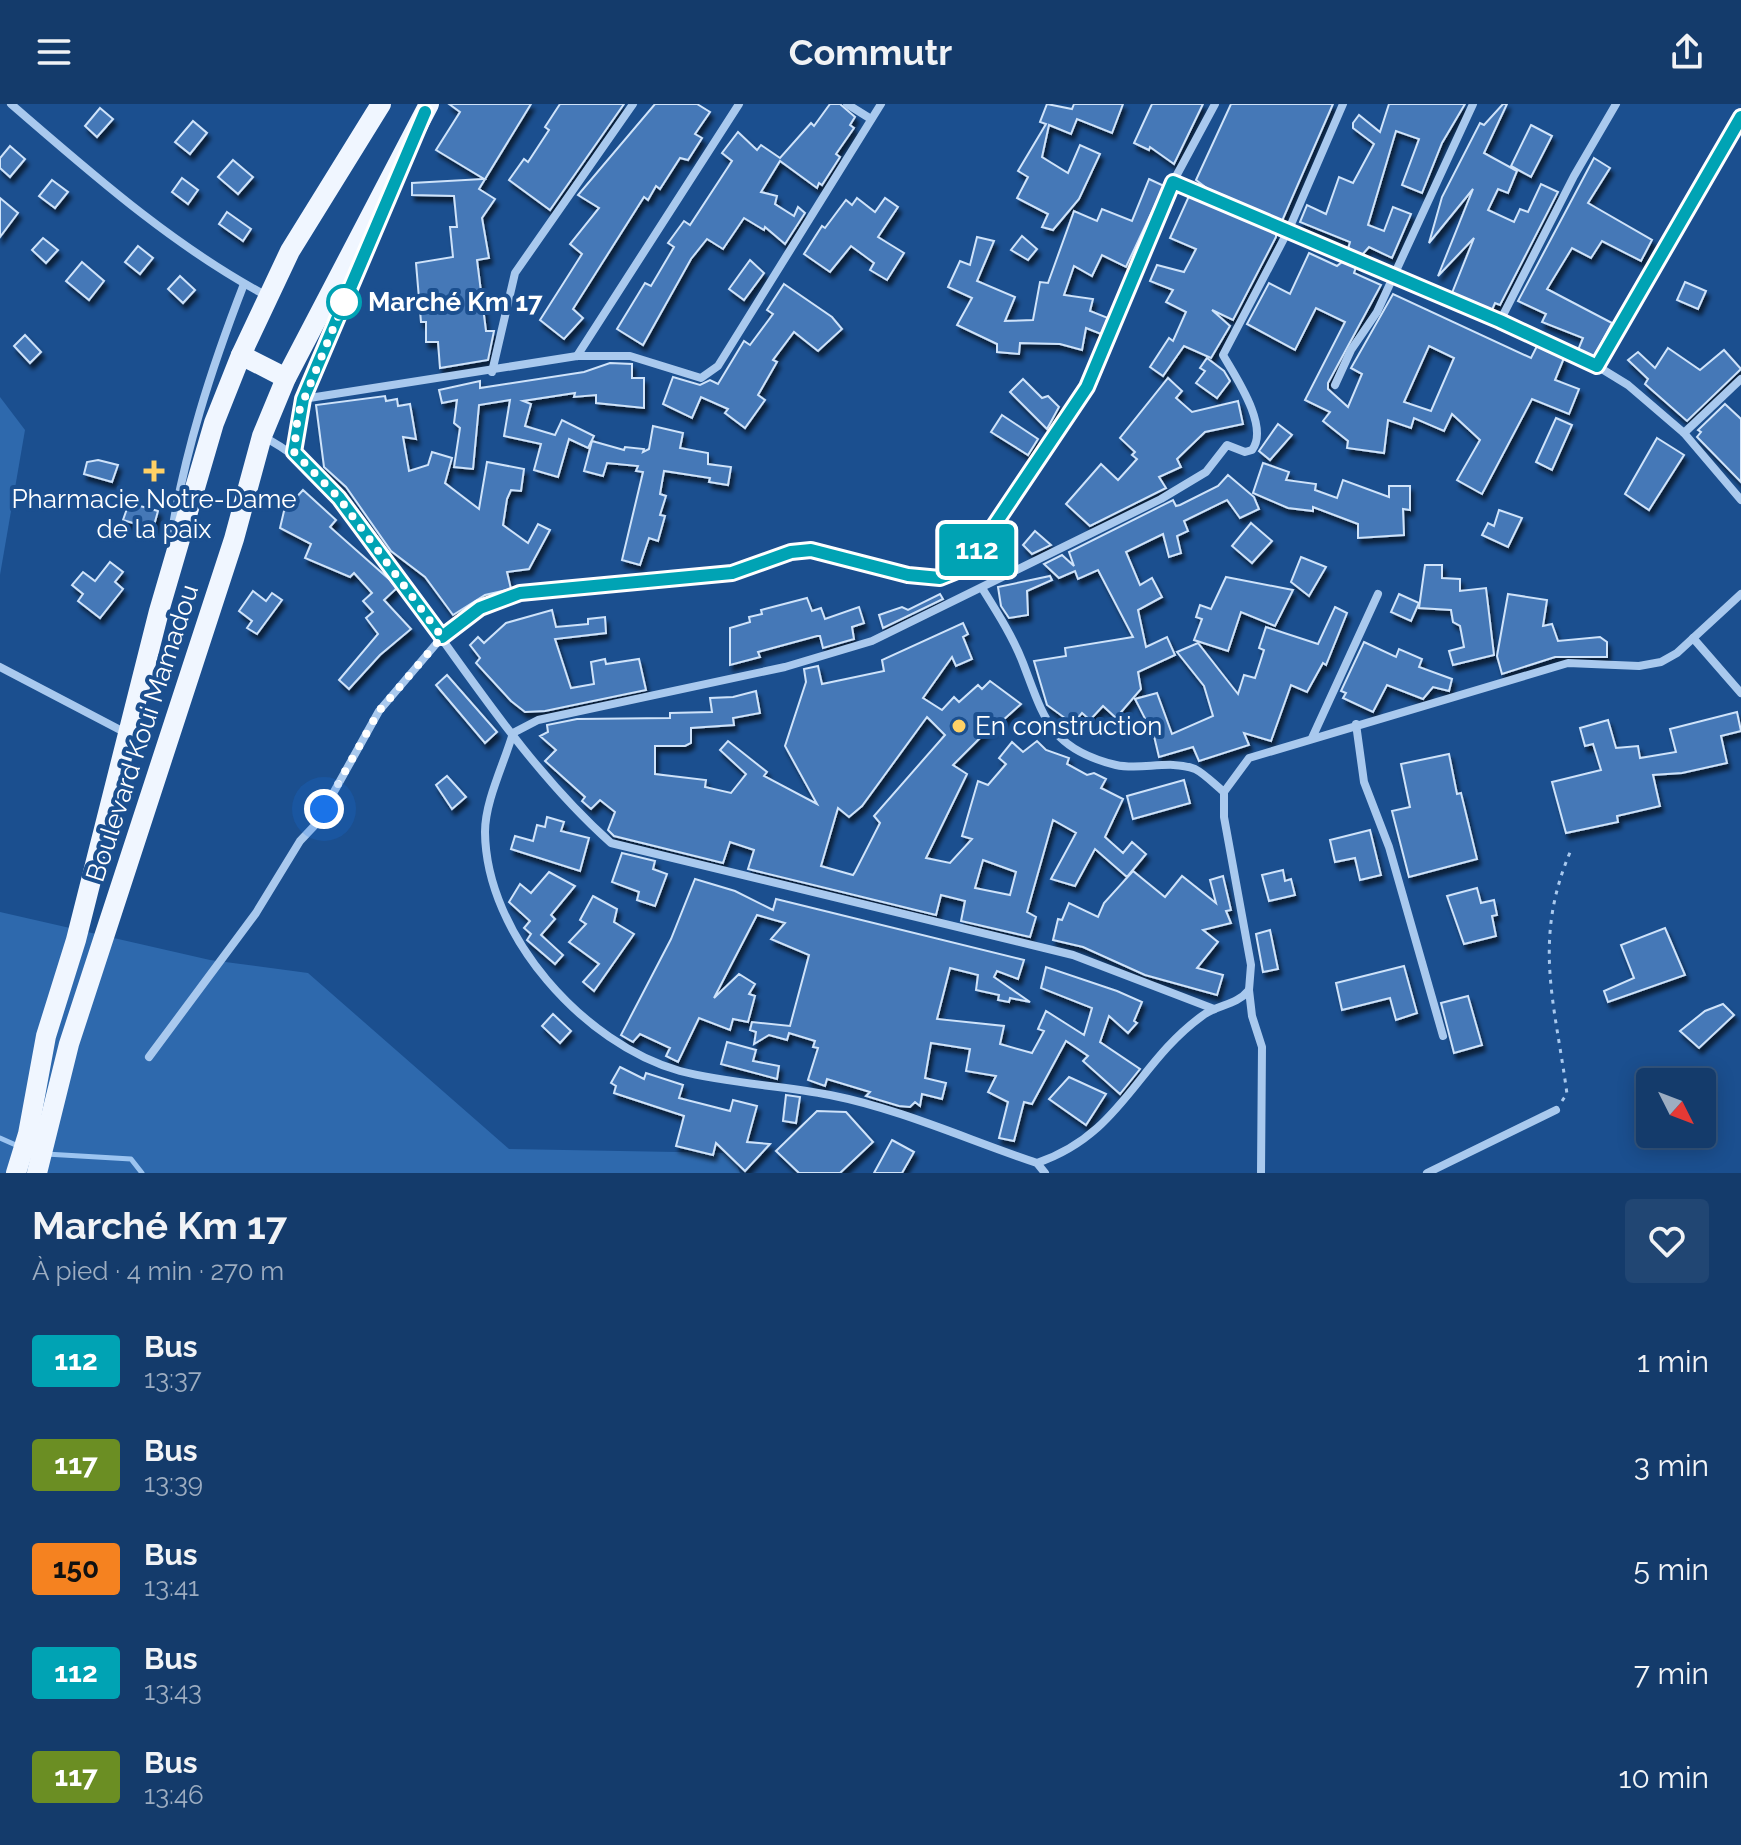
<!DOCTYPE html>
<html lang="fr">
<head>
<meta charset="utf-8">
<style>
	:root { --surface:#143b6b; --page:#214673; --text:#f1f3f6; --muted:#9dadc1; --line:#33557e }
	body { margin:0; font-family:Raleway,sans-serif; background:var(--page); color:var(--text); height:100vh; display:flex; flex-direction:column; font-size:30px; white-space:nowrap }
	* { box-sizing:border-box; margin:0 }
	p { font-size:26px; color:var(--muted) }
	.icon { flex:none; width:44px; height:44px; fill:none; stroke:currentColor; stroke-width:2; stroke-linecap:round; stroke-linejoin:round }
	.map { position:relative; height:1069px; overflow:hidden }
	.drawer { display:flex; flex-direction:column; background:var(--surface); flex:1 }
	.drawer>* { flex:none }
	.badge { padding:0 16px; border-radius:6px; font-size:28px; line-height:52px }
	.needle { width:52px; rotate:132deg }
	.controls { position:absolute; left:1636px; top:964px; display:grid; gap:16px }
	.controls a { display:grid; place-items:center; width:80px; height:80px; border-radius:8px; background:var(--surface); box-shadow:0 4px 20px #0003,0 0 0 2px var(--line); font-size:40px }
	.you { position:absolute; width:40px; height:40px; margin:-20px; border:6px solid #fff; border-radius:50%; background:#1a73e8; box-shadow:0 0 0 12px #1a73e833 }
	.map>.badge { position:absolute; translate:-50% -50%; box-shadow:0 0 0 4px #fff }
	.round { display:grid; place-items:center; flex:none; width:84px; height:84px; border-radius:8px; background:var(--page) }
	.summary { display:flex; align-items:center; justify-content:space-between; height:136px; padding:0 32px }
	h1 { font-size:38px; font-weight:700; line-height:60px }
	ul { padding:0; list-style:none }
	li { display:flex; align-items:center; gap:24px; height:104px; padding:0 32px }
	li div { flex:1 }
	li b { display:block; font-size:30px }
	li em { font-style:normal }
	li .badge { min-width:88px; font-weight:700; text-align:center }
	header { display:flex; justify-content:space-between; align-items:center; height:104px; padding:0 32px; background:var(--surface); font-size:36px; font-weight:700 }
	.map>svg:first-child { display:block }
	.green { fill:#2e69ad }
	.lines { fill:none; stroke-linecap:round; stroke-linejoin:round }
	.stream { stroke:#9cc4f0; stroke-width:5 }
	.building { fill:#4478b7; stroke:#cfe3fa; stroke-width:2; fill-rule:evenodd; filter:url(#shadow) }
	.path { stroke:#a9c9ee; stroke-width:3; stroke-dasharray:4 6; stroke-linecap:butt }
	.street { stroke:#a9c9ee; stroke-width:8 }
	.primary { stroke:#f0f6ff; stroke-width:20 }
	.line-casing { stroke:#fff; stroke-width:18 }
	.line { stroke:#00a3b4; stroke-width:12 }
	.walk { stroke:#fff; stroke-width:8; stroke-dasharray:0 14.4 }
	.stop-dot { fill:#fff; stroke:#00a3b4; stroke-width:4 }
	.poi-dot { fill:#ffd166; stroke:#1b4f8f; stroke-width:3 }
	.labels { text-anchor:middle; stroke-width:8; stroke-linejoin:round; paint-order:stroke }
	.stop-label { font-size:26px; font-weight:bold; fill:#fff; stroke:#1b4f8f; text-anchor:start }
	.poi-label { font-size:26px; fill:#fff; stroke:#1b4f8f }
	.street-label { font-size:26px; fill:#fff; stroke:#1b4f8f }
</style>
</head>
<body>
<header><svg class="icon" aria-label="menu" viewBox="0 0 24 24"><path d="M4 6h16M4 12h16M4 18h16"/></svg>Commutr<svg class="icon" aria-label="share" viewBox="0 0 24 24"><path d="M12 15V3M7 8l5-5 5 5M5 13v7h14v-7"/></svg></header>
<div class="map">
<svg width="1741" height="1069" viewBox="0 0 1741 1069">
	<defs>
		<filter id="shadow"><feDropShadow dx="3" dy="5.5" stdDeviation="2" flood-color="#0009"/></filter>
	</defs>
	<rect width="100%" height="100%" fill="#1b4f8f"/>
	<g class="green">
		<polygon points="0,293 25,326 0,471"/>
		<polygon points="0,808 210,856 308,869 509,1045 732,1049 740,1069 0,1069"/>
	</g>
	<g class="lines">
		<g class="stream">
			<polyline points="0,1034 18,1042"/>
			<polyline points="46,1050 131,1055 142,1069"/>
		</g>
	</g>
	<g class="building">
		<polygon points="449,0 531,0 479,85 495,95 482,114 489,154 477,156 486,227 494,227 488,256 440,264 438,238 426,238 426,218 421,218 416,159 453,153 450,123 457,123 454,92 412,91 412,79 484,75 436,46 460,8"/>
		<polygon points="560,0 624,0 550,106 509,76 524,55 528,58 549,26 545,23"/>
		<polygon points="655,0 697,0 710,8 695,30 702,34 688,56 680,54 660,85 656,82 648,96 644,93 573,205 583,214 564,235 540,216 582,150 570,140 599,104 578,91"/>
		<polygon points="830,0 840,0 855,13 850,21 854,24 836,50 840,53 822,81 819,79 817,84 780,57 761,88 777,92 775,100 794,112 798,103 805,109 785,140 765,123 764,126 744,114 723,145 707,135 691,155 643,241 617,225 645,179 651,182 674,143 668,139 684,117 690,121 732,57 722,49 738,28 757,46 761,41 780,54 811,19 814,22"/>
		<polygon points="1047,0 1072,5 1074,0 1123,0 1112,29 1077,15 1071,30 1049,21 1042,53 1068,69 1080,41 1100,50 1079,95 1053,126 1042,123 1048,110 1017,94 1028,73 1018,67 1046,20 1040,18"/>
		<polygon points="1152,0 1203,0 1174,60 1150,43 1149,46 1134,39"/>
		<polygon points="1231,0 1333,0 1282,117 1208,85 1196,76"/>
		<polygon points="1389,0 1465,0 1442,39 1422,89 1402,81 1419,35 1396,27 1368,121 1384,127 1393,103 1411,110 1392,154 1369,143 1362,151 1348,145 1350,138 1300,118 1307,101 1326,110 1339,73 1353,79 1374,40 1353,24 1353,19 1359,11 1380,28"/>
		<polygon points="1503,0 1507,0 1484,49 1517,67 1508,89 1498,85 1488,106 1514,118 1520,105 1528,108 1541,80 1558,88 1500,201 1495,199 1492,206 1452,189 1474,134 1438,172 1473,85 1429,139 1442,93 1480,19 1484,21"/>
		<polygon points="100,4 113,15 97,33 85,22"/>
		<polygon points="193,17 207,29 190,50 175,38"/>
		<polygon points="1531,21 1552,32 1531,73 1511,62"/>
		<polygon points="10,42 25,55 10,73 0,64 0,54"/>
		<polygon points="1594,54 1610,64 1588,99 1652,136 1641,157 1602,137 1591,154 1572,144 1547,185 1612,219 1594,253 1578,246 1583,234 1542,218 1546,210 1518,197"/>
		<polygon points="233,56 253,73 238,90 218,73"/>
		<polygon points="182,74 198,86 188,100 172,88"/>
		<polygon points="1149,75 1164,82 1126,163 1102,151 1092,172 1074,162 1064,191 1093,195 1090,207 1108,214 1101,230 1086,224 1082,246 1060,240 1020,239 1019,250 997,248 997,240 957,221 972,194 948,183 960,157 970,161 977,133 994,137 977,177 1015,193 1005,217 1033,216 1040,178 1048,179 1074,107 1097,117 1102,105 1132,117"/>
		<polygon points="52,76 68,88 55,104 39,92"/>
		<polygon points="1189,92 1276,129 1276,133 1233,216 1212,206 1230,222 1211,254 1184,242 1163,272 1150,263 1169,234 1173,237 1186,208 1166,198 1173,186 1150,177 1157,161 1184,168 1196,145 1170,134"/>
		<polygon points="0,94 18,109 0,133"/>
		<polygon points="857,94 875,108 885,94 898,103 878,133 904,149 887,176 870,166 874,159 851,142 830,168 804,150 822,122 825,124 846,96 852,101"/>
		<polygon points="227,108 251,125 243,137 219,120"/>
		<polygon points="1022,132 1037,145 1028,156 1011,146"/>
		<polygon points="43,134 58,146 46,159 32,146"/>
		<polygon points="138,142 153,154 140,170 125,158"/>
		<path d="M1309,149L1337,162L1342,158L1356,163L1354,169L1381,181L1328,279V285L1348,303L1362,270L1351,264L1393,190L1531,254L1537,242L1564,254L1555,276L1579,285L1569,310L1532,295L1482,390L1457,376L1480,336L1452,310L1444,327L1414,314L1411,324L1388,316L1384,349L1347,344L1348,337L1323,317L1330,308L1305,296L1345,218L1316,204L1295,246L1247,220L1269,179L1290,190ZM1429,242L1454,254L1431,307L1404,298Z"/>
		<polygon points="750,156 764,169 744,196 729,185"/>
		<polygon points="82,158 104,177 89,196 66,177"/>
		<polygon points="180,172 195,186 183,199 168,185"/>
		<polygon points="1685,178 1706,187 1698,205 1677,196"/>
		<polygon points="784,180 832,213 842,225 818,247 794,228 773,256 777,258 758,291 765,296 745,324 725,309 728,305 701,293 692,314 663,300 673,273 700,281 710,276 718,280 744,237 750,241 773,210 767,206"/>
		<polygon points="25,231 41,248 30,259 14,242"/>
		<polygon points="1668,244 1700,266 1724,246 1741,265 1687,317 1645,280 1648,275 1628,256 1638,248 1655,264"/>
		<polygon points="1207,254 1224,267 1230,277 1217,294 1196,279 1205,267 1200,264"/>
		<polygon points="610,259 632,260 632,274 644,274 644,304 596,299 596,291 574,293 575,289 523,297 531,300 525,322 555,331 562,316 594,332 588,344 569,335 558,373 534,366 541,340 504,332 510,296 479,301 473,365 454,363 460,324 454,319 457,296 442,299 439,286 480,277 480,284 584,268"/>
		<polygon points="1168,274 1182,287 1176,294 1192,308 1238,297 1243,320 1205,328 1177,355 1181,363 1159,373 1166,384 1090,422 1066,400 1101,360 1118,376 1137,355 1132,351 1135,348 1120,334"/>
		<polygon points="1023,275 1042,294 1048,292 1059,303 1047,325 1010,288"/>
		<polygon points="385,292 386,297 397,295 398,302 410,300 416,335 403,333 409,367 428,361 432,348 452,354 445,379 479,405 487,358 524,365 521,387 511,386 507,395 503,421 528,439 538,420 550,426 529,465 507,468 511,485 485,491 453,511 425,473 391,447 346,383 324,363 316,301"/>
		<polygon points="1725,300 1741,315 1741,378 1697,333 1701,328 1698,326"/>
		<polygon points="1002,311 1038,335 1028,351 991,328"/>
		<polygon points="1556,314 1572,321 1552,366 1536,358"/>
		<polygon points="1278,320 1292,331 1270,356 1259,347"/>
		<polygon points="653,322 683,329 680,344 708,349 708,360 731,363 728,381 709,378 710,374 664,367 660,390 666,392 660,411 665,412 658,437 649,434 640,461 622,456 643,368 636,367 638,362 607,359 603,372 584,367 592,337 624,346 625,343 644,345 643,348 649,345"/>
		<polygon points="1657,334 1684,351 1649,406 1625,390"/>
		<polygon points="98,356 118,361 112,378 84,370 87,358"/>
		<polygon points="1263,359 1289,368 1286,376 1316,380 1315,386 1337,394 1343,376 1389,393 1389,382 1410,382 1410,406 1403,405 1404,431 1358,434 1358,420 1313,403 1313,407 1288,404 1253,389"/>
		<polygon points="1228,371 1254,393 1259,405 1240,414 1227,396 1184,417 1188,427 1177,432 1181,449 1169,453 1163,430 1126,448 1140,481 1152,474 1162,493 1138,506 1146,543 1167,533 1175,551 1138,568 1141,585 1116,614 1103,602 1090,616 1082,609 1073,620 1047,601 1034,557 1066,552 1065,544 1133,533 1098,466 1078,475 1075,467 1059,474 1044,460 1062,451 1074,462 1069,448 1173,396 1176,402 1180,401 1218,382"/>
		<polygon points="303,386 336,416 330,423 390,476 397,484 384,496 411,525 380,551 349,585 339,576 378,530 366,514 373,508 363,497 372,489 354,469 350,473 305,454 311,440 280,424 284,407"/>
		<polygon points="129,399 158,407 153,425 123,416"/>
		<polygon points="1499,406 1522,414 1508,443 1482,431 1488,419 1494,422"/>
		<polygon points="1251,419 1272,437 1252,459 1232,442"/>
		<polygon points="1035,427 1051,441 1032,450 1023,441"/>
		<polygon points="1301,453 1326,463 1309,492 1291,478"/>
		<polygon points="110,458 123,468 115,478 123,485 100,514 78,497 83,490 72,481 83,468 95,477"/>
		<polygon points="1425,461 1442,461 1442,474 1460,475 1460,487 1486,484 1494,551 1453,561 1449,547 1464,543 1460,522 1453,518 1451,506 1419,504"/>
		<polygon points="1050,472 1052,476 1027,487 1028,511 1009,514 1001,502 998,483"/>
		<polygon points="1226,473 1293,486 1275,522 1241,508 1228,547 1194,536 1202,515 1196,513 1200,501 1211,505"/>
		<polygon points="253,487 266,497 272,489 282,496 257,530 247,524 252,517 239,507"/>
		<polygon points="940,490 943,495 883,524 879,511 902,503 908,506"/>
		<polygon points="1399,490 1419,499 1411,517 1391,508"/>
		<polygon points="1508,490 1547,496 1543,522 1552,520 1558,537 1600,533 1607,538 1607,553 1555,553 1502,570 1497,552"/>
		<polygon points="807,494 812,507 821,504 825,515 859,503 864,519 852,523 854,535 823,544 820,532 817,532 758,548 760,553 730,561 730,524 750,518 749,513 762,510 761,506"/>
		<polygon points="1335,503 1347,509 1326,561 1323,559 1307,588 1291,581 1271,637 1244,629 1249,641 1199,657 1193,643 1159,653 1154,632 1135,595 1157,589 1172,630 1213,612 1204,582 1177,548 1198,539 1238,590 1244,571 1255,574 1264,546 1259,544 1266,523 1318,540"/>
		<polygon points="552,506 556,523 588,520 588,515 605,513 606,529 555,535 571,584 594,580 591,558 605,555 606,560 639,555 646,586 545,607 525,608 511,597 476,559 480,554 470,541 478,533 484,539 506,519"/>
		<path d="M963,519L968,530L963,533L972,555L956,562L952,553L923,594L942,606L954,593L959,598L978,581L982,585L990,577L1021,600L992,626L990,624L953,661L967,670L926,754L950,759L972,735L962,732L978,677L988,681L1006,660L999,654L1012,638L1023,648L1037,637L1046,646L1069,654L1067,660L1087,671L1094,669L1106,675L1101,684L1123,695L1105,733L1123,749L1132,738L1146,750L1127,773L1095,745L1075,782L1051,775L1076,729L1053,716L1027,808L1036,813L1030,833L961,817L965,797L941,791L936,811L748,765L754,746L730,738L723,759L614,732L608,726L615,708L600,696L591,705L582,697L585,693L545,657L556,646L540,632L548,628L547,621L577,615L670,614V609L712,608L710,594L733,593L756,587L760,609L733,614L734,621L691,624V639L685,642H655V670L706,676L705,683L731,689L746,670L720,646L728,637L767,668L764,672L817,700L785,642L806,578L804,565L818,562L822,580L884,567L882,556ZM927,613L945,631L874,712L880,719L855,768L853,771L821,762L838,704L849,713L862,702ZM983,756L1016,768L1010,791L975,784Z"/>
		<polygon points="1364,538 1396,553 1399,545 1422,555 1419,563 1452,575 1449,587 1433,583 1423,595 1387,581 1373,608 1343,594 1346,589 1341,587"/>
		<polygon points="447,571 497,628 485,639 436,581"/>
		<polygon points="1737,608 1741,627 1721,632 1727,659 1682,669 1653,671 1660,702 1617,712 1618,718 1566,729 1552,678 1601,666 1593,640 1585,642 1580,624 1608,616 1616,644 1638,642 1640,654 1676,648 1670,625"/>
		<polygon points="1449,650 1457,690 1461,689 1477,755 1409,773 1392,707 1410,703 1401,660"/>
		<polygon points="447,672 466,693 452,705 436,681"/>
		<polygon points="1184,676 1190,699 1133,715 1127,692"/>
		<polygon points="547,713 564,718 561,727 589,734 580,767 511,745 515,732 533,737 537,721 545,723"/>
		<polygon points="1370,726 1381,771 1360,776 1355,754 1335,758 1330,736"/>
		<polygon points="622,749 655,757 653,765 667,770 655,802 637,796 639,788 612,778"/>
		<polygon points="1283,766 1285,777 1291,775 1295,791 1269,797 1262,771"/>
		<polygon points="1133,767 1165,793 1182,772 1216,799 1210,776 1223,772 1231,806 1226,807 1231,819 1203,826 1218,838 1197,864 1223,871 1217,891 1145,871 1083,843 1053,836 1058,815 1062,816 1069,799 1098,813 1104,799"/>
		<polygon points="549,768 575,782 551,811 555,815 541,831 563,851 555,860 527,836 531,830 524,824 530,817 509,798 520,780 531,789"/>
		<polygon points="695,775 735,787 773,806 776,795 1024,856 1018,875 997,867 994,873 1030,898 1010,894 1009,898 998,896 999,891 976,886 978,871 950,864 937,915 1004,922 1000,940 1032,949 1044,927 1038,925 1046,907 1084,931 1092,904 1041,884 1046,863 1117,887 1142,898 1134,917 1137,919 1128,929 1109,912 1100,938 1140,965 1120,990 1083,957 1088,952 1066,937 1032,1000 1024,998 1014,1037 999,1034 1008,998 988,988 996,972 966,967 970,945 931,939 925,974 946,979 942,995 922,990 920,1002 915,998 910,1003 899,1002 866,992 870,988 827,975 825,982 808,976 818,944 813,943 815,937 789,929 787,936 769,931 754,940 756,928 750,926 752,918 790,922 809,851 771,835 785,819 757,811 714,894 739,870 755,880 749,890 755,892 748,918 733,915 730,926 699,914 678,958 666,952 670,944 640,930 633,938 621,931 671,835"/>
		<polygon points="1477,784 1481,799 1494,796 1497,811 1492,812 1496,832 1464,840 1447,792"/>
		<polygon points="593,792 617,805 614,818 634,830 594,887 583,878 599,860 569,838 586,820 580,816"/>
		<polygon points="1665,824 1685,871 1608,898 1604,887 1634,874 1621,841"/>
		<polygon points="1270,826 1278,865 1263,868 1256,830"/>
		<polygon points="1404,862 1417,909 1396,916 1390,894 1342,906 1336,879"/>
		<polygon points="1468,892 1482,941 1454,949 1441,899"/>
		<polygon points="1723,900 1734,911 1699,944 1680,927 1705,907"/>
		<polygon points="553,910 571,927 560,939 542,922"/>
		<polygon points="727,938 756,946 753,957 779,962 777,975 721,960"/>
		<polygon points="620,963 644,975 646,969 683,981 679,994 730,1007 733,996 757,1002 747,1038 770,1040 745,1067 716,1039 713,1051 676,1042 684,1012 614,989 616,982 611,979"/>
		<polygon points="1069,973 1106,990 1086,1021 1049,995"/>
		<polygon points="786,991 800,993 796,1019 783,1017"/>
		<polygon points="817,1007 846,1008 873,1038 840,1069 799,1069 776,1047"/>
		<polygon points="892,1036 914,1048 902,1069 874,1069"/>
	</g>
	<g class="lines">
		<path class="path" d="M1562,997L1567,990C1555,899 1532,836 1571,746"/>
		<g class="street">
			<path d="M11,0C91,69 173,142 267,192"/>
			<polyline points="847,0 871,15"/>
			<polyline points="1173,78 1500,217 1597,262 1628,281 1684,329 1741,396"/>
			<polyline points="1500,217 1574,72 1616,0"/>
			<polyline points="577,252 739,0"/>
			<polyline points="1597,262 1741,13"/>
			<polyline points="492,268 515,169 633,0"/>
			<polyline points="1335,281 1351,246 1377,208 1473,0"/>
			<polyline points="303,295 577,252 630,252 701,274 718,262 881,0"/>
			<polyline points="1684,329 1741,275"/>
			<path d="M262,332C325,364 359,421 400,477C466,566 528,665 611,739L1073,851L1214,905"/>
			<polyline points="294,348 303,295 390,94"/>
			<path d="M170,439C184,349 211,265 244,180"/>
			<path d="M982,484C997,508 1013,533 1023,559C1044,614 1050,645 1116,661C1141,667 1169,655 1195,665C1205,670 1215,681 1224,688"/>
			<polyline points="1693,534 1741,589"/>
			<polyline points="0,563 126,629"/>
			<polyline points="1356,620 1364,678 1389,743 1443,932"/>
			<polyline points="1312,634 1378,490"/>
			<polyline points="1249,886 1252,912 1262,943 1261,1069"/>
			<polyline points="149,953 256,809 300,737 316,720 379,607 442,533 469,511 493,498 520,489 732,469 791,448 811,446 908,471 940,474 955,468 979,444 1087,283 1173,78 1215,0"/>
			<path d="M1037,1059C1122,1030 1136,960 1202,912C1218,900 1236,902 1249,886L1251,861L1224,713V688L1249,654L1568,559L1639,562L1661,558L1677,549L1741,490"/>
			<path d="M1045,1069L1037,1059C968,1036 901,1005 830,991C781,981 729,980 680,967C584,940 486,831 485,728C485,697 504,660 513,629L538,616L785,563L872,537L1161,395L1206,368L1227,341L1245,348L1252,346C1270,323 1235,272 1223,251L1289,125L1343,0"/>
			<polyline points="1427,1069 1556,1006"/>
		</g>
		<g class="primary">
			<polyline points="241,251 286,274"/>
			<polyline points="16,1069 28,1030 46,932 76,836 159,507 214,319 241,251 290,147 381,0"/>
			<polyline points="37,1069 69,940 234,435 262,332 286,274 429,0"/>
		</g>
	</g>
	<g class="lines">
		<g class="line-casing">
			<polyline id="line" points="425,8 303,295 294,348 339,394 442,533 480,504 520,489 732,469 791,448 811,446 908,471 940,474 955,468 979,444 1087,283 1173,78 1500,217 1597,262 1741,13"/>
		</g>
		<use href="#line" class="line"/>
		<polyline class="walk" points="324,705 379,607 442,533 339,394 294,348 298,310 349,186 344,198"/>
	</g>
	<circle class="stop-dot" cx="344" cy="198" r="16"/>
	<g class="poi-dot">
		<path d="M150 355h8v8h8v8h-8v8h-8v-8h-8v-8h8z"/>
		<circle cx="959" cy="622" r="8"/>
	</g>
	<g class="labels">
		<g class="stop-label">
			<text x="368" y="207">Marché Km 17</text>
		</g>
		<g class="poi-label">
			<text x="154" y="404">Pharmacie Notre-Dame<tspan x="154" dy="30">de la paix</tspan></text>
			<text x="975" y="631" text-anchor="start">En construction</text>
		</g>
		<g class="street-label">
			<text transform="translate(142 629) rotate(-72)" y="9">Boulevard Koui Mamadou</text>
		</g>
	</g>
</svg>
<div class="controls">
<a><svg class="needle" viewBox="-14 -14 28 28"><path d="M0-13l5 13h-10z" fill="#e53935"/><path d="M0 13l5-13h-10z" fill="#9dadc1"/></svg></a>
</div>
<div class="you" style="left:324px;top:705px"></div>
<b class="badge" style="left:977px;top:446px;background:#00a3b4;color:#fff">112</b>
</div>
<section class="drawer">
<div class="summary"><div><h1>Marché Km 17</h1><p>À pied · 4 min · 270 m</p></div><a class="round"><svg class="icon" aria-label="heart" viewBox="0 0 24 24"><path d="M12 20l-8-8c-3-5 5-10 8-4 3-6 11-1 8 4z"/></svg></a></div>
<ul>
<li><span class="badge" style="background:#00a3b4;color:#fff">112</span><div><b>Bus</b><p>13:37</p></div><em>1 min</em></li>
<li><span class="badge" style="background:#6b8e23;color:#fff">117</span><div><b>Bus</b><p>13:39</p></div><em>3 min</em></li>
<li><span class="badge" style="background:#f58220;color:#111">150</span><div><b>Bus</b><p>13:41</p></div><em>5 min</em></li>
<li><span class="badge" style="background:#00a3b4;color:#fff">112</span><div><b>Bus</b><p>13:43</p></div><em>7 min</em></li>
<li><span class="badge" style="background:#6b8e23;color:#fff">117</span><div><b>Bus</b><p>13:46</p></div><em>10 min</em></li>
</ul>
</section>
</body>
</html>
